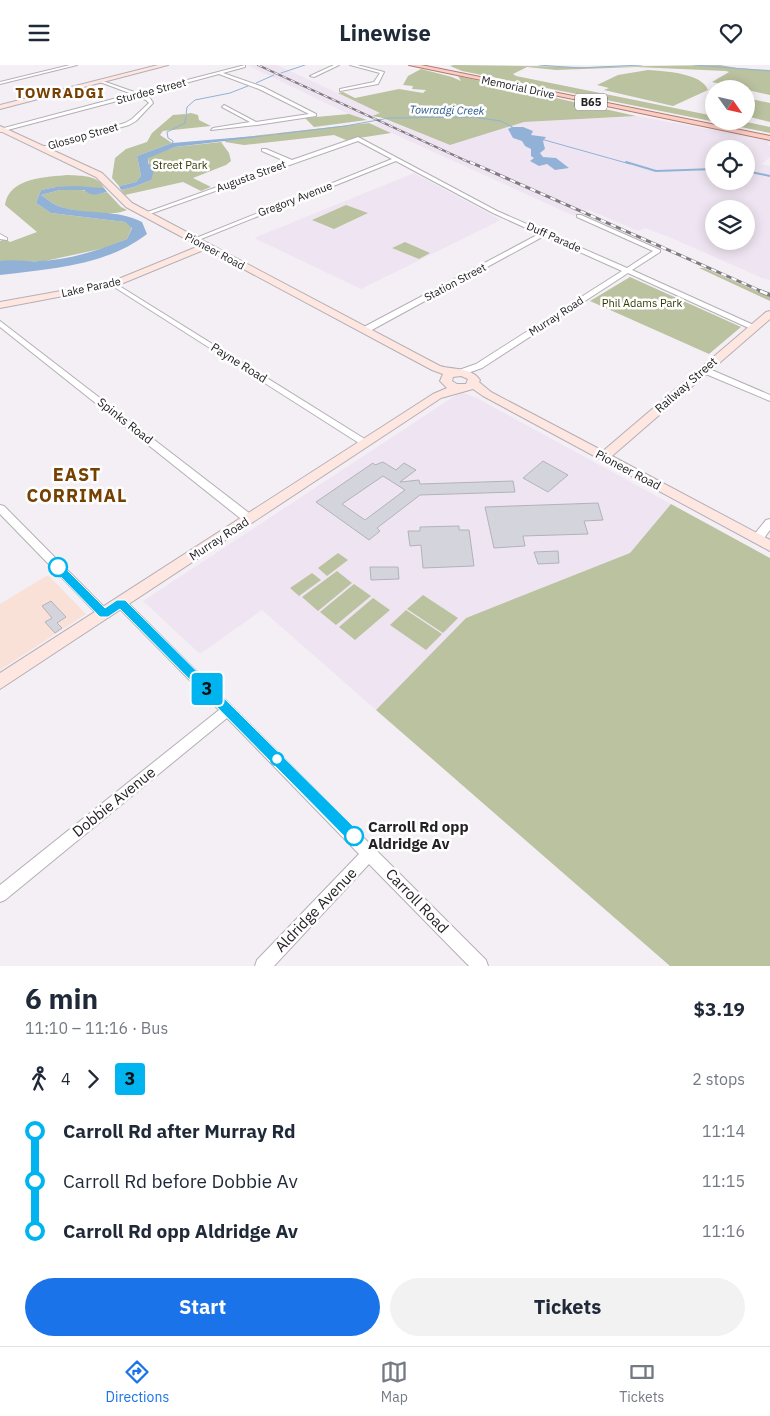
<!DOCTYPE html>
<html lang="en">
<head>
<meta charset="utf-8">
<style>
	:root { --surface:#fff; --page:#f2f2f3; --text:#1f2937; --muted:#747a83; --line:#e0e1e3; --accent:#1a73e8 }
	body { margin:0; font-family:"IBM Plex Sans",sans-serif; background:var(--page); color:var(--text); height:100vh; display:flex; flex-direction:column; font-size:19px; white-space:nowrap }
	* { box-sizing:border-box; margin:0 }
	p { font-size:16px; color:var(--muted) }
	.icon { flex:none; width:28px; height:28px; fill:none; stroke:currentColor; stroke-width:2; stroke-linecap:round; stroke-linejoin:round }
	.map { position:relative; height:901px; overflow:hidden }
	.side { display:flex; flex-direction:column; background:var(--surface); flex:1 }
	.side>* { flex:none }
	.badge { padding:0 10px; border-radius:4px; font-size:18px; line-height:32px }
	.needle { width:32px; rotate:124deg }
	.fabs { position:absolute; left:705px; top:15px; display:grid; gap:10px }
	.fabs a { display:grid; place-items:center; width:50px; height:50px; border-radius:50%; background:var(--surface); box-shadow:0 2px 12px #0003; font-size:25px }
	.map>.badge { position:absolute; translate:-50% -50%; box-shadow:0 0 0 2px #fff }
	.legs { display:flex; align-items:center; gap:8px; height:55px; padding:0 25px; font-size:16px }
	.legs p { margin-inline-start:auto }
	.summary { display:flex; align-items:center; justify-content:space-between; height:85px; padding:0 25px }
	h1 { font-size:28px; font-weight:800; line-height:38px }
	.action { display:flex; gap:10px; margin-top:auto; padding:10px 25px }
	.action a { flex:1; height:58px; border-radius:30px; background:var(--accent); color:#fff; font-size:20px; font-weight:800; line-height:58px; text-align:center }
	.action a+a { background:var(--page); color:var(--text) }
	ul { padding:0 25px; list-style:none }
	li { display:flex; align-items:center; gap:18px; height:50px; font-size:19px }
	li i { display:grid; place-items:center; width:8px; height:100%; margin:0 6px; background:currentColor }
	li i::after { content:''; width:12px; height:12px; margin:-6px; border:4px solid; border-radius:50%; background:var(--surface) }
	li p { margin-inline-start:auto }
	li:first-child i { background:linear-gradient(#0000 50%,currentColor 0) }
	li:last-child i { background:linear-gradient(currentColor 50%,#0000 0) }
	header { display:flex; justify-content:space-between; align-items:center; height:65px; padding:0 25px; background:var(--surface); font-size:22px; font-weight:800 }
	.menu { display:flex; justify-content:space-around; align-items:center; height:70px; border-top:1px solid var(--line); background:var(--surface); font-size:14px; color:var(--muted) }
	.menu a { display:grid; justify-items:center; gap:2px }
	.menu .current { color:var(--accent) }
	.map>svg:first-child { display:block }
	.commercial { fill:#f9e1d7 }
	.built { fill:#efe5f2; fill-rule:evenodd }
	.green { fill:#bbc29f }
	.water { fill:#91b2d6 }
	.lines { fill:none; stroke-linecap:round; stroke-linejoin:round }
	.stream-far1 { stroke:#91b2d6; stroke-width:1 }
	.stream { stroke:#91b2d6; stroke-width:2 }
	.building { fill:#d3d4dc; stroke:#b2b2ba; fill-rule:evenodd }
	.street-casing { stroke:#b4afb5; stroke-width:2 }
	.secondary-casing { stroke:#b4afb5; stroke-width:2 }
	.primary-casing { stroke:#af7b71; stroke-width:2 }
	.street { fill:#fff; fill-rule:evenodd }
	.secondary { fill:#fee6e1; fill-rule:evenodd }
	.primary { fill:#fccdc2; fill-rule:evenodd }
	.rail-far2-casing { stroke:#807c81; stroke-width:2 }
	.rail-far1-casing { stroke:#807c81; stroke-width:3 }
	.rail-casing { stroke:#807c81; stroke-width:4 }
	.rail-far2 { stroke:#fffeff; stroke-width:1; stroke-dasharray:4.5; stroke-linecap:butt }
	.rail-far1 { stroke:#fffeff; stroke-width:2; stroke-dasharray:5.5; stroke-linecap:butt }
	.rail { stroke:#fffeff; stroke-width:2.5; stroke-dasharray:8; stroke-linecap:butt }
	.line-1 { fill:#00b5ef; stroke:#fff }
	.stop-1-dot { fill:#fff; stroke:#00b5ef; stroke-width:2.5 }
	.labels { text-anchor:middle; stroke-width:5; stroke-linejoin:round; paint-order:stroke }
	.far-street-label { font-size:11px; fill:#232124; stroke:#fffeff }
	.shield { fill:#fffeff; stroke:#656366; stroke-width:1 }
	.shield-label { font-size:11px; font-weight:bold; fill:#232124 }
	.far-water-label { font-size:11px; font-style:italic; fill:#275886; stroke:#fffeff }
	.far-park-label { font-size:11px; fill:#333a02; stroke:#fffeff }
	.street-label { font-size:12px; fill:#232124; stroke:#fffeff }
	.far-district-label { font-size:15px; font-weight:bold; letter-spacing:1px; fill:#754000; stroke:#fffeff }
	.near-street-label { font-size:15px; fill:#232124; stroke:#fffeff }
	.near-stop-label { font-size:15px; font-weight:bold; fill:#232124; stroke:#fffeff; text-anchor:start }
	.district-label { font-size:18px; font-weight:bold; letter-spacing:1px; fill:#754000; stroke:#fffeff }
</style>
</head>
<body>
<header><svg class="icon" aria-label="menu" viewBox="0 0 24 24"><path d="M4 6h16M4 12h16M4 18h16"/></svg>Linewise<svg class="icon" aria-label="heart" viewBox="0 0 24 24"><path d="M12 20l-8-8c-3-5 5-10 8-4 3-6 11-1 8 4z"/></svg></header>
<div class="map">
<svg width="770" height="901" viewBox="0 0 770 901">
	<rect width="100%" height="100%" fill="#f4eff5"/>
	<polygon class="commercial" points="48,510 86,549 0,605 0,539"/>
	<g class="built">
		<polygon points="247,0 277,0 381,48 359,54"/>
		<path d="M636,51L770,75L768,80H770V92L762,99L770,101V215L762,213L669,172L645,163L638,166L589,145L574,151L372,59L386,55L450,80L524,57ZM714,84H746V116H714ZM714,144H746V176H714Z"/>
		<polygon points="414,108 501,155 361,224 254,173"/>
		<polygon points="464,328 477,333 671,439 630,488 466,553 376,645 262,545 200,589 143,536 456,330"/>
	</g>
	<g class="green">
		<polygon points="454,0 587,2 720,0 737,3 770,5 770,30 712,17 729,7 726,6 636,2 556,5 527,2 513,9 516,11 714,51 714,56 742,56 770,62 770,68 462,6 450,1"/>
		<polygon points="421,4 452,12 461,16 458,11 636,51 524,57 450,80 383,53 372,51 380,48 338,28 343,27 355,33 399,24 423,28 426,25 412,24 413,21 403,20 408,11"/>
		<path d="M648,5C664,6 702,8 708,25L673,41L604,25L609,23L597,20L618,10Z"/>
		<polygon points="746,33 770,38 770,57 746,51"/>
		<polygon points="191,48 198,50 199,55 211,61 163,66 160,70 172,78 137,91 141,111 136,117 119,121 112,113 115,93 126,84 147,77 152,68 173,50 185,49 185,52 186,49"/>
		<polygon points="349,49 367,55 314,62 305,53"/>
		<polygon points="369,58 391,68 346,75 334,70 244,80 225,77 226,74"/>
		<polygon points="221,77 229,88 231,96 226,100 193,113 211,122 201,126 183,117 125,130 121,125 134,122 151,115 148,93 151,90 175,82"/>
		<path d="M69,110C83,111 98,110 104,123L56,122L41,125L36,138L51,148L125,157L132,162L127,174L105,183L45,196H0V176L5,174L10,177L37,167L5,140C9,112 47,112 69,110Z"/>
		<path d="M60,125C67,125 76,124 82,125C93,128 95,130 107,127L121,142L127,145C112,152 77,147 61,142C54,140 47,134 41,130Z"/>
		<polygon points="346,140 368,148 334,164 312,155"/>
		<polygon points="405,177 430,188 419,194 392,183"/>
		<polygon points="699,203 704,203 770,232 770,236"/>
		<polygon points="630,212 741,262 709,289 590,236"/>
		<polygon points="671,439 770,493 770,901 670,901 376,645 466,553 630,488"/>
		<polygon points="338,488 348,495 327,511 318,503"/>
		<polygon points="337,506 352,518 318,546 302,532"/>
		<polygon points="312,508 321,515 299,531 290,523"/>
		<polygon points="354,519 371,531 336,560 320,547"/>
		<polygon points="423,530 458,553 443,568 407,544"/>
		<polygon points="373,533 390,545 355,575 339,562"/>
		<polygon points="406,545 442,569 426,585 390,560"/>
	</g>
	<g class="water">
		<polygon points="512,62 523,62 533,66 531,70 546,72 543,76 545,84 540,88 543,92 556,93 569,103 555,105 547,99 539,101 530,96 534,93 531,91 531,84 525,81 522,76 513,73 508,64"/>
		<polygon points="281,69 283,69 175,82 148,93 148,98 154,105 151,115 134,122 121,125 119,121 136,117 141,111 137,91 172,78"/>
		<path d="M76,121L104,123L107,127C99,129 91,132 84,125H60L41,130C47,134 54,140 61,142C88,150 117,144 142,157L147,169C106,201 49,204 0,210V196C13,194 26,197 39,196C69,195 100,185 127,174L132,163L125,157L51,148L36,138L41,125L56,122Z"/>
	</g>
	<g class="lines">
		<g class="stream-far1">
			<polyline points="539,0 578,3 642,0"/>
			<polyline points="694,0 770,6"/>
			<polyline points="281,8 305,0"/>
			<polyline points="256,18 274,10"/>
			<polyline points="278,69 345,61 389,53 473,52 501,56 516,64"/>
			<polyline points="541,74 630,99"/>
			<polyline points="172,81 173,76 168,73 167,67 185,58 187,42 195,35 230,28 248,21"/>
		</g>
		<g class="stream">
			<polyline points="626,97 656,106 714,104"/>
			<polyline points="746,106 770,111"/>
		</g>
	</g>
	<g class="building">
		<polygon points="543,396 568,410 548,427 523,413"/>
		<path d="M383,397L396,405L404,398L416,405L400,417L419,415L420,419L513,416L515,427L420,430L377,463L380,466L369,475L316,437L373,398L375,400ZM383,411L405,425L365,455L342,439Z"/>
		<polygon points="598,438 603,455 584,456 588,469 523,471 525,481 494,483 485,442"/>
		<polygon points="459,461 459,465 469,465 474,501 423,503 421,480 410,481 408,466 420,466 420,462"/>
		<polygon points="558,486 559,498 538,499 534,487"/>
		<polygon points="370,502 398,502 399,514 371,515"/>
		<polygon points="51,536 66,552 57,558 62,563 55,568 45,557 52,553 42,541"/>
	</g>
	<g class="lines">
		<g class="street-casing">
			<g id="street">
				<polygon points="70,0 77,0 0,19 0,17"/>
				<polygon points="245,0 245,2 223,8 263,22 316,49 316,51 257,60 211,65 213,63 250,57 222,42 224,40 256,57 309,49 259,24 219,9 141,30 150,33 153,38 136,56 129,60 44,84 39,83 125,58 132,54 149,38 146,35 136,31 0,67 0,64 132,29 100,17 100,15 137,28"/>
				<polygon points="334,0 339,0 314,12 310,11"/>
				<polygon points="350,0 357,0 384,7 378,19 340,26 340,24 374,17 380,8"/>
				<polygon points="358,72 497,146 627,203 653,186 577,152 577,150 581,150 660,185 660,187 632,205 758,262 754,264 751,264 628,208 482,303 465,309 459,309 459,305 476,299 622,206 544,171 368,267 362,267 362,263 539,169 493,148 396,96 196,176 191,175 392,94 358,76 147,150 142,149 287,97 262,86 262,84 266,84 292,95"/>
				<polygon points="0,169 7,173 7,175 0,174"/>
				<polygon points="113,217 368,376 370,378 365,381 362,380 111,220 110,219"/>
				<polygon points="0,256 253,451 254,454 253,457 245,457 0,262"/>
				<polygon points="701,303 707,303 770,330 770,336 701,307"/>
				<polygon points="0,440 4,441 108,546 110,549 108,552 104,554 100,552 0,449"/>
				<polygon points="770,454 770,465 761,477 753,477 752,474 753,471 766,455"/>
				<polygon points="121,534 125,535 372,781 375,783 377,786 486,895 488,901 469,901 369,799 274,901 255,901 257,895 359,789 227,653 5,835 0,837 0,820 219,645 117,541 115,538 117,535"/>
			</g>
		</g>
		<g class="secondary-casing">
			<g id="secondary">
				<polygon points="158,0 168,0 0,44 0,40"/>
				<path d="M0,61L102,108L132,138L440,301C454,305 471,302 480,315L479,317L491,327L603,386L766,247L770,246V254L612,391L770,475V486L483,331L473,324L441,333L0,624V608L433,329L447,323L440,316L443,309L432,305L206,184L116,221L0,243V237L111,217L199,181L126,142L96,112L0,66ZM461,311L468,314L466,319H457L452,316L453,312Z"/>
			</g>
		</g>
		<g class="primary-casing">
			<polygon id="primary" points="409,0 421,0 770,71 770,75"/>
		</g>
		<use href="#street" class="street"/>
		<use href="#secondary" class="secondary"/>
		<use href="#primary" class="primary"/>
		<g class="rail-far2-casing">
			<polyline id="rail-far2" points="258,0 473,99"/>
		</g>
		<g class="rail-far1-casing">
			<polyline id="rail-far1" points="470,97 763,227"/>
		</g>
		<g class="rail-casing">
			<polyline id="rail" points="760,226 770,230"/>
		</g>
		<use href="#rail-far2" class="rail-far2"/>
		<use href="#rail-far1" class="rail-far1"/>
		<use href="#rail" class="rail"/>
	</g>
	<polygon class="line-1" points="58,498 61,499 105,543 117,535 125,535 358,766 360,771 358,776 354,778 349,776 120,544 108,552 100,552 54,505 53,502 54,499"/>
	<g class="stop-1-dot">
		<circle cx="58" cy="502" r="9"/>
		<circle cx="277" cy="694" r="6"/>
		<circle cx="354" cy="771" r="9"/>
	</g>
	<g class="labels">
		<g class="far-street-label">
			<text transform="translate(518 22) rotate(12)" y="4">Memorial Drive</text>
			<text transform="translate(151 26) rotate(-15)" y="4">Sturdee Street</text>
			<text transform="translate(83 71) rotate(-16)" y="4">Glossop Street</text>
			<text transform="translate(251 111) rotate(-20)" y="4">Augusta Street</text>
			<text transform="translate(295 134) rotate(-21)" y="4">Gregory Avenue</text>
			<text transform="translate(554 172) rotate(24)" y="4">Duff Parade</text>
			<text transform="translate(215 186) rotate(28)" y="4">Pioneer Road</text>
			<text transform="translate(455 217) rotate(-28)" y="4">Station Street</text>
			<text transform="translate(91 222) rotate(-12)" y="4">Lake Parade</text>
			<text transform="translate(556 251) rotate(-33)" y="4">Murray Road</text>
		</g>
		<rect class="shield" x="575" y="28.5" width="32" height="17" rx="4"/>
		<g class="shield-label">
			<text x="591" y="41">B65</text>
		</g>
		<g class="far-water-label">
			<text transform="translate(447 45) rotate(1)" y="4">Towradgi Creek</text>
		</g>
		<g class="far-park-label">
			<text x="180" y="104">Street Park</text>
			<text x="642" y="242">Phil Adams Park</text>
		</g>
		<g class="street-label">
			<text transform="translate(239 298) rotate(32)" y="4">Payne Road</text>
			<text transform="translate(686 320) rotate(-41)" y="4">Railway Street</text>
			<text transform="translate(125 356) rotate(38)" y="4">Spinks Road</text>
			<text transform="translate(628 405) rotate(28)" y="4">Pioneer Road</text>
			<text transform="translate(219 474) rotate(-33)" y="4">Murray Road</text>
		</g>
		<g class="far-district-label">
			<text x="60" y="33">TOWRADGI</text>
		</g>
		<g class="near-street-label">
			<text transform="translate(114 737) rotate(-39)" y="5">Dobbie Avenue</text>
			<text transform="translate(417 836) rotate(46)" y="5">Carroll Road</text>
			<text transform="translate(316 845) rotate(-46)" y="5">Aldridge Avenue</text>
		</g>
		<g class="near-stop-label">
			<text x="368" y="767">Carroll Rd opp<tspan x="368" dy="17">Aldridge Av</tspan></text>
		</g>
		<g class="district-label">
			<text x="77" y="416">EAST<tspan x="77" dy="21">CORRIMAL</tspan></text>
		</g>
	</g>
</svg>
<div class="fabs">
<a><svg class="needle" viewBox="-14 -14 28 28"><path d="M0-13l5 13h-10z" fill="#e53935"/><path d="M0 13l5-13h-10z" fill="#747a83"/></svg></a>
<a><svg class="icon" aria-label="locate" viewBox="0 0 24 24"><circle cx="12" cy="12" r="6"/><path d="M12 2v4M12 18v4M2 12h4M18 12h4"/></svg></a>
<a><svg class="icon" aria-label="layers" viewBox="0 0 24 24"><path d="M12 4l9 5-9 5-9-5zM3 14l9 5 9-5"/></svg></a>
</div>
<b class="badge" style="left:207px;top:624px;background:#00b5ef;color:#111">3</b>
</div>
<section class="side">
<div class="summary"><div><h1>6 min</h1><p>11:10 – 11:16 · Bus</p></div><b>$3.19</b></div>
<div class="legs"><svg class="icon" aria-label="walk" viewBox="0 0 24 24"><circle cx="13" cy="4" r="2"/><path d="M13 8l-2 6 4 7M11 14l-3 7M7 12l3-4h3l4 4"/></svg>4<svg class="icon" aria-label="forward" viewBox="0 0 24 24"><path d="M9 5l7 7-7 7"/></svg><b class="badge" style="background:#00b5ef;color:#111">3</b><p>2 stops</p></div>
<ul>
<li><i style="color:#00b5ef"></i><b>Carroll Rd after Murray Rd</b><p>11:14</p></li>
<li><i style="color:#00b5ef"></i><span>Carroll Rd before Dobbie Av</span><p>11:15</p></li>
<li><i style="color:#00b5ef"></i><b>Carroll Rd opp Aldridge Av</b><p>11:16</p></li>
</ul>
<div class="action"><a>Start</a><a>Tickets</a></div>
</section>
<nav class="menu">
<a class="current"><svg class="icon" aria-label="directions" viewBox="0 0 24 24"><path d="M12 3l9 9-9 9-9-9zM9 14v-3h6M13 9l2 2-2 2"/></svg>Directions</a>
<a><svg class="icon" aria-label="map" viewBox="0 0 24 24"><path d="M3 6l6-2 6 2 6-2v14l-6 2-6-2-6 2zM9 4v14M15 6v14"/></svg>Map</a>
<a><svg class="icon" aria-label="tickets" viewBox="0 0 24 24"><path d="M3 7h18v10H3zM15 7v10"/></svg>Tickets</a>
</nav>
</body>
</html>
